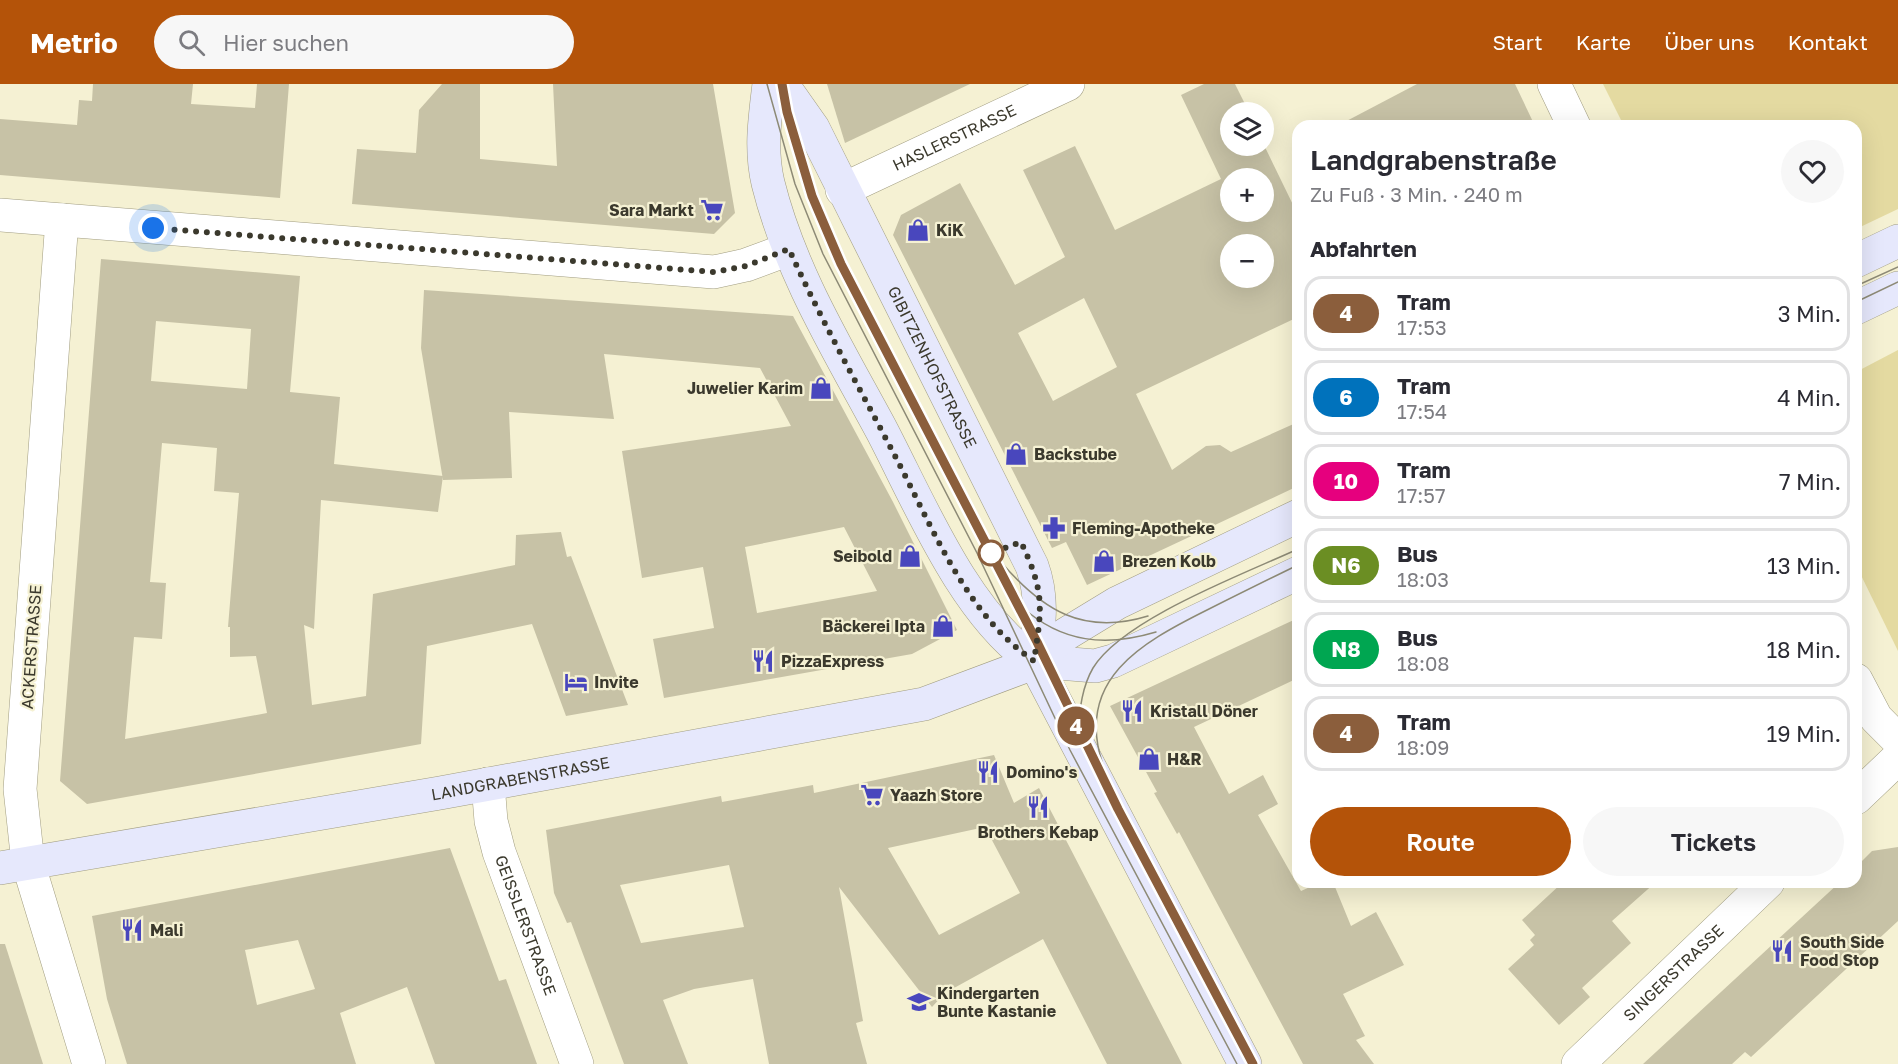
<!DOCTYPE html>
<html lang="de">
<head>
<meta charset="utf-8">
<style>
	:root { --surface:#fff; --page:#f7f7f7; --text:#2b2b33; --muted:#7c7c81; --line:#e1e1e2; --accent:#b45309 }
	body { margin:0; font-family:"Golos Text",sans-serif; background:var(--page); color:var(--text); height:100vh; display:flex; flex-direction:column; font-size:22px; white-space:nowrap }
	* { box-sizing:border-box; margin:0 }
	p { font-size:20px; color:var(--muted) }
	.icon { flex:none; width:33px; height:33px; fill:none; stroke:currentColor; stroke-width:2; stroke-linecap:round; stroke-linejoin:round }
	.map { position:relative; flex:1; overflow:hidden }
	.side { position:absolute; left:1292px; top:36px; width:570px; height:768px; display:flex; flex-direction:column; background:var(--surface); border-radius:18px; box-shadow:0 6px 24px #0002 }
	.side>* { flex:none }
	.badge { padding:0 12px; border-radius:20px; font-size:21px; line-height:39px }
	.fabs { position:absolute; left:1220px; top:18px; display:grid; gap:12px }
	.fabs a { display:grid; place-items:center; width:54px; height:54px; border-radius:50%; background:var(--surface); box-shadow:0 6px 24px #0002; font-size:30px }
	.you { position:absolute; width:30px; height:30px; margin:-15px; border:4px solid #fff; border-radius:50%; background:#1a73e8; box-shadow:0 0 0 9px #1a73e833 }
	.map>.badge { position:absolute; translate:-50% -50%; box-shadow:0 0 0 3px #fff }
	h2 { padding:0 18px; font-size:22px; line-height:54px }
	.round { display:grid; place-items:center; flex:none; width:63px; height:63px; border-radius:32px; background:var(--page) }
	.headline { display:flex; align-items:center; justify-content:space-between; height:102px; padding:0 18px }
	h1 { font-size:28px; font-weight:600; line-height:45px }
	.primary-button { display:flex; gap:12px; margin-top:auto; padding:12px 18px }
	.primary-button a { flex:1; height:69px; border-radius:36px; background:var(--accent); color:#fff; font-size:24px; font-weight:600; line-height:69px; text-align:center }
	.primary-button a+a { background:var(--page); color:var(--text) }
	ul { padding:0; list-style:none }
	li { display:flex; align-items:center; gap:18px; height:75px; margin:0 12px 9px; padding:0 6px; border:3px solid var(--line); border-radius:18px }
	li div { flex:1 }
	li b { display:block; font-size:22px }
	li em { font-style:normal }
	li .badge { min-width:66px; font-weight:700; text-align:center }
	header { display:flex; align-items:center; gap:36px; box-sizing:border-box; height:84px; padding:0 30px; background:var(--accent); color:#fff }
	header strong { font-size:28px }
	nav { display:flex; gap:33px; margin-inline-start:auto; font-size:21px }
	.search { width:420px; height:54px; background:var(--page); display:flex; align-items:center; gap:15px; box-sizing:border-box; padding:0 21px; border-radius:33px; color:var(--muted); font-size:22px }
	.map>svg:first-child { display:block }
	.green { fill:#e4daa1 }
	.building { fill:#c7c2a6; fill-rule:evenodd }
	.lines { fill:none; stroke-linecap:round; stroke-linejoin:round }
	.street-casing { stroke:#a19d81; stroke-width:34 }
	.secondary-casing { stroke:#a19d81; stroke-width:34 }
	.street { stroke:#fff; stroke-width:33 }
	.secondary { stroke:#e6e8fc; stroke-width:33 }
	.tram { stroke:#8d8a76; stroke-width:1.5 }
	.line-casing { stroke:#fff; stroke-width:14 }
	.line { stroke:#8b5e3c; stroke-width:9 }
	.walk { stroke:#3b392d; stroke-width:6; stroke-dasharray:0 10.8 }
	.stop-dot { fill:#fff; stroke:#8b5e3c; stroke-width:3 }
	.labels { text-anchor:middle; stroke-width:4.5; stroke-linejoin:round; paint-order:stroke }
	.street-label { font-size:16px; fill:#3b392d; stroke:#f5f1d3 }
	.poi-label { font-size:16px; font-weight:bold; fill:#3b392d; stroke:#f5f1d3; text-anchor:start }
</style>
</head>
<body>
<header>
<strong>Metrio</strong>
<div class="search"><svg class="icon" aria-label="search" viewBox="0 0 24 24"><circle cx="10" cy="10" r="6"/><path d="M15 15l6 6"/></svg>Hier suchen</div>
<nav><a>Start</a><a>Karte</a><a>Über uns</a><a>Kontakt</a></nav>
</header>
<div class="map">
<svg width="1898" height="980" viewBox="0 0 1898 980">
	<rect width="100%" height="100%" fill="#f5f1d3"/>
	<g class="green">
		<polygon points="1603,0 1898,0 1898,125 1856,145 1856,42 1624,42"/>
		<polygon points="1898,266 1898,567 1856,481 1856,288"/>
	</g>
	<g class="building">
		<polygon points="93,0 193,0 191,20 255,24 257,0 289,0 280,114 0,91 0,35 77,41 79,16 92,17"/>
		<polygon points="442,0 480,0 480,75 557,82 553,0 713,0 735,129 714,150 352,120 357,65 416,69 419,26"/>
		<polygon points="827,0 970,0 845,59"/>
		<path d="M1204,0H1235L1249,28H1230V62H1263V59L1298,131V233L1136,310L1172,386L1206,362L1220,361L1231,368L1298,338V402L1087,501L1066,458L1052,464L893,151L901,131L960,99L1015,201L1065,173L1023,86L1075,62L1115,146L1221,95L1181,11ZM1230,94H1263V128H1230ZM1230,160H1263V194H1230ZM1084,214L1117,283L1053,317L1018,249Z"/>
		<polygon points="1417,0 1515,0 1535,42 1337,42"/>
		<path d="M101,175L300,192L290,308L340,313L334,380L443,392L438,428L321,416L314,545L304,541L312,621L366,612L373,510L515,481L516,451L561,448L567,473L571,472L628,621L566,632L532,540L427,562L421,660L87,720L60,697ZM156,237L251,245L247,305L151,297ZM162,359L217,364L214,407L239,409L228,543H230V573L256,572L267,629L125,655L134,553L162,555L166,499L150,498Z"/>
		<path d="M424,206L793,232L893,418L957,546L912,570L664,614L653,555L714,544L703,483L642,494L622,367L791,342L760,284L604,270L614,335L509,328L512,394L443,396L421,264ZM844,443L877,507L757,529L745,463Z"/>
		<polygon points="1298,534 1298,594 1194,643 1229,710 1263,691 1278,720 1258,731 1301,807 1321,798 1333,798 1351,842 1376,828 1404,881 1343,910 1365,952 1356,956 1374,980 1303,980 1179,748 1177,750 1154,709 1157,708 1110,622"/>
		<path d="M994,671L1014,719L1039,704L1182,980H1107L1043,855L945,909L932,923L839,803L863,937L856,939L867,980H769L753,895L694,905L663,916L688,980H624L571,838L567,839L554,809L546,746L721,712L722,718L813,701L814,709ZM985,743L1020,809L939,851L888,764ZM729,781L744,843L641,859L620,801Z"/>
		<polygon points="1898,763 1898,837 1751,973 1745,968 1732,980 1643,980 1840,798 1856,798 1856,783 1872,767"/>
		<path d="M450,764L499,897L506,895L537,980H435L407,903L340,929L356,980H127L107,915L92,832ZM298,856L315,905L257,921L245,866Z"/>
		<polygon points="1563,798 1656,798 1612,837 1631,859 1582,904 1590,913 1559,941 1508,885 1534,861 1530,856 1535,851 1522,836"/>
		<polygon points="0,860 5,860 43,980 0,980"/>
	</g>
	<g class="lines">
		<g class="street-casing">
			<g id="street">
				<polyline points="1554,0 1574,42"/>
				<path id="s1" d="M842,106L1068,0"/>
				<polyline points="0,131 714,188 746,181 789,165"/>
				<polyline points="62,136 20,705 28,779 89,980"/>
				<polyline points="1856,596 1876,634 1898,656"/>
				<path id="s2" d="M488,700L491,737L499,768L577,980"/>
				<polyline points="1856,714 1898,674"/>
				<path id="s3" d="M1578,980L1768,798"/>
			</g>
		</g>
		<g class="secondary-casing">
			<g id="secondary">
				<path d="M769,0C765,34 760,65 768,99C790,188 839,267 882,347C920,420 965,530 1034,577L1245,980"/>
				<path id="s4" d="M782,0L813,44L1032,482C1044,515 1039,543 1034,577"/>
				<polyline points="1856,177 1898,157"/>
				<polyline points="1856,224 1898,204"/>
				<polyline points="1034,577 1095,582 1113,577 1298,489"/>
				<path id="s5" d="M0,784L440,709L924,620L1028,581L1066,550L1117,519L1298,432"/>
			</g>
		</g>
		<use href="#street" class="street"/>
		<use href="#secondary" class="secondary"/>
		<g class="tram">
			<polyline points="767,0 795,100 823,170 977,469 1070,666 1237,980"/>
			<polyline points="783,0 787,28 812,112 841,180 1037,558 1118,725 1253,980"/>
			<polyline points="1856,202 1898,183"/>
			<polyline points="1856,218 1898,198"/>
			<path d="M1001,478C1042,526 1083,552 1148,532"/>
			<path d="M1022,523C1062,559 1106,563 1156,548"/>
			<path d="M1078,646C1080,624 1082,603 1093,584C1123,535 1244,490 1298,465"/>
			<path d="M1103,681C1074,596 1141,559 1207,526C1237,511 1267,496 1298,481"/>
		</g>
	</g>
	<g class="lines">
		<g class="line-casing">
			<polyline id="line" points="782,0 787,28 812,112 841,180 1037,558 1118,725 1253,980"/>
		</g>
		<use href="#line" class="line"/>
		<path class="walk" d="M153,144L714,188L746,182L789,165C821,236 859,303 895,372C932,442 966,531 1034,577C1042,523 1045,509 1021,458L991,469"/>
	</g>
	<defs>
		<g id="supermarket-bare" transform="scale(1.8)"><path d="M-6-5.5h2.5l.6 2H6L4.5 2H-2.5L-4.4-4H-6ZM-1.5 3.2a1.3 1.3 0 1 0 .1 0ZM3 3.2a1.3 1.3 0 1 0 .1 0Z" fill="#4947bd" stroke="#f5f1d3" stroke-width="2.5" paint-order="stroke"/></g>
		<g id="shop-bare" transform="scale(1.8)"><path d="M-5-2.5h2.3a2.7 3.5 0 0 1 5.4 0H5L5.5 6h-11ZM-1.5-2.5h3a1.5 2.3 0 0 0-3 0Z" fill="#4947bd" stroke="#f5f1d3" stroke-width="2.5" paint-order="stroke"/></g>
		<g id="pharmacy-bare" transform="scale(1.8)"><path d="M-2-6h4v4h4v4h-4v4h-4v-4h-4v-4h4Z" fill="#4947bd" stroke="#f5f1d3" stroke-width="2.5" paint-order="stroke"/></g>
		<g id="restaurant-bare" transform="scale(1.8)"><path d="M-5-6h1v4h1v-4h1v4h1v-4h1v5L-1.5 .5V6h-2V.5L-5-1ZM5-6V6H3V1.5H1.5Q1.5-4 5-6Z" fill="#4947bd" stroke="#f5f1d3" stroke-width="2.5" paint-order="stroke"/></g>
		<g id="hotel-bare" transform="scale(1.8)"><path d="M-6-4.5h1.5V1H6V5H4.5V3h-9V5H-6ZM-4 0a1.8 1.8 0 1 1 3.6 0ZM.5 0V-2.5h3Q6-2.5 6 0Z" fill="#4947bd" stroke="#f5f1d3" stroke-width="2.5" paint-order="stroke"/></g>
		<g id="school-bare" transform="scale(1.8)"><path d="M0-5L7-2L0 1L-7-2ZM-4 1L0 2.5L4 1V4Q0 6-4 4Z" fill="#4947bd" stroke="#f5f1d3" stroke-width="2.5" paint-order="stroke"/></g>
	</defs>
	<g fill-rule="evenodd">
		<use href="#supermarket-bare" x="712" y="126"/>
		<use href="#shop-bare" x="918" y="146"/>
		<use href="#shop-bare" x="821" y="304"/>
		<use href="#shop-bare" x="1016" y="370"/>
		<use href="#pharmacy-bare" x="1054" y="444"/>
		<use href="#shop-bare" x="910" y="472"/>
		<use href="#shop-bare" x="1104" y="477"/>
		<use href="#shop-bare" x="943" y="542"/>
		<use href="#restaurant-bare" x="763" y="577"/>
		<use href="#hotel-bare" x="576" y="598"/>
		<use href="#restaurant-bare" x="1132" y="627"/>
		<use href="#shop-bare" x="1149" y="675"/>
		<use href="#restaurant-bare" x="988" y="688"/>
		<use href="#supermarket-bare" x="872" y="711"/>
		<use href="#restaurant-bare" x="1038" y="723"/>
		<use href="#restaurant-bare" x="132" y="846"/>
		<use href="#restaurant-bare" x="1782" y="867"/>
		<use href="#school-bare" x="919" y="918"/>
	</g>
	<circle class="stop-dot" cx="991" cy="469" r="12"/>
	<g class="labels">
		<g class="street-label">
			<text dy="6" stroke="none"><textPath href="#s1" startOffset="124">HASLERSTRASSE</textPath></text>
			<text dy="6" stroke="none"><textPath href="#s4" startOffset="321">GIBITZENHOFSTRASSE</textPath></text>
			<text transform="translate(31 563) rotate(-86)" y="6">ACKERSTRASSE</text>
			<text dy="6" stroke="none"><textPath href="#s5" startOffset="528">LANDGRABENSTRASSE</textPath></text>
			<text dy="6" stroke="none"><textPath href="#s2" startOffset="147">GEISSLERSTRASSE</textPath></text>
			<text dy="6" stroke="none"><textPath href="#s3" startOffset="132">SINGERSTRASSE</textPath></text>
		</g>
		<g class="poi-label">
			<text x="694" y="132" text-anchor="end">Sara Markt</text>
			<text x="936" y="152">KiK</text>
			<text x="803" y="310" text-anchor="end">Juwelier Karim</text>
			<text x="1034" y="376">Backstube</text>
			<text x="1072" y="450">Fleming-Apotheke</text>
			<text x="892" y="478" text-anchor="end">Seibold</text>
			<text x="1122" y="483">Brezen Kolb</text>
			<text x="925" y="548" text-anchor="end">Bäckerei Ipta</text>
			<text x="781" y="583">PizzaExpress</text>
			<text x="594" y="604">Invite</text>
			<text x="1150" y="633">Kristall Döner</text>
			<text x="1167" y="681">H&amp;R</text>
			<text x="1006" y="694">Domino's</text>
			<text x="890" y="717">Yaazh Store</text>
			<text x="1038" y="754" text-anchor="middle">Brothers Kebap</text>
			<text x="150" y="852">Mali</text>
			<text x="1800" y="864">South Side<tspan x="1800" dy="18">Food Stop</tspan></text>
			<text x="937" y="915">Kindergarten<tspan x="937" dy="18">Bunte Kastanie</tspan></text>
		</g>
	</g>
</svg>
<div class="fabs">
<a><svg class="icon" aria-label="layers" viewBox="0 0 24 24"><path d="M12 4l9 5-9 5-9-5zM3 14l9 5 9-5"/></svg></a>
<a>+</a>
<a>−</a>
</div>
<div class="you" style="left:153px;top:144px"></div>
<b class="badge" style="left:1076px;top:642px;background:#8b5e3c;color:#fff">4</b>
<section class="side">
<div class="headline"><div><h1>Landgrabenstraße</h1><p>Zu Fuß · 3 Min. · 240 m</p></div><a class="round"><svg class="icon" aria-label="heart" viewBox="0 0 24 24"><path d="M12 20l-8-8c-3-5 5-10 8-4 3-6 11-1 8 4z"/></svg></a></div>
<h2>Abfahrten</h2>
<ul>
<li><span class="badge" style="background:#8b5e3c;color:#fff">4</span><div><b>Tram</b><p>17:53</p></div><em>3 Min.</em></li>
<li><span class="badge" style="background:#0072bc;color:#fff">6</span><div><b>Tram</b><p>17:54</p></div><em>4 Min.</em></li>
<li><span class="badge" style="background:#e6007e;color:#fff">10</span><div><b>Tram</b><p>17:57</p></div><em>7 Min.</em></li>
<li><span class="badge" style="background:#6b8e23;color:#fff">N6</span><div><b>Bus</b><p>18:03</p></div><em>13 Min.</em></li>
<li><span class="badge" style="background:#00a651;color:#fff">N8</span><div><b>Bus</b><p>18:08</p></div><em>18 Min.</em></li>
<li><span class="badge" style="background:#8b5e3c;color:#fff">4</span><div><b>Tram</b><p>18:09</p></div><em>19 Min.</em></li>
</ul>
<div class="primary-button"><a>Route</a><a>Tickets</a></div>
</section>
</div>
</body>
</html>
